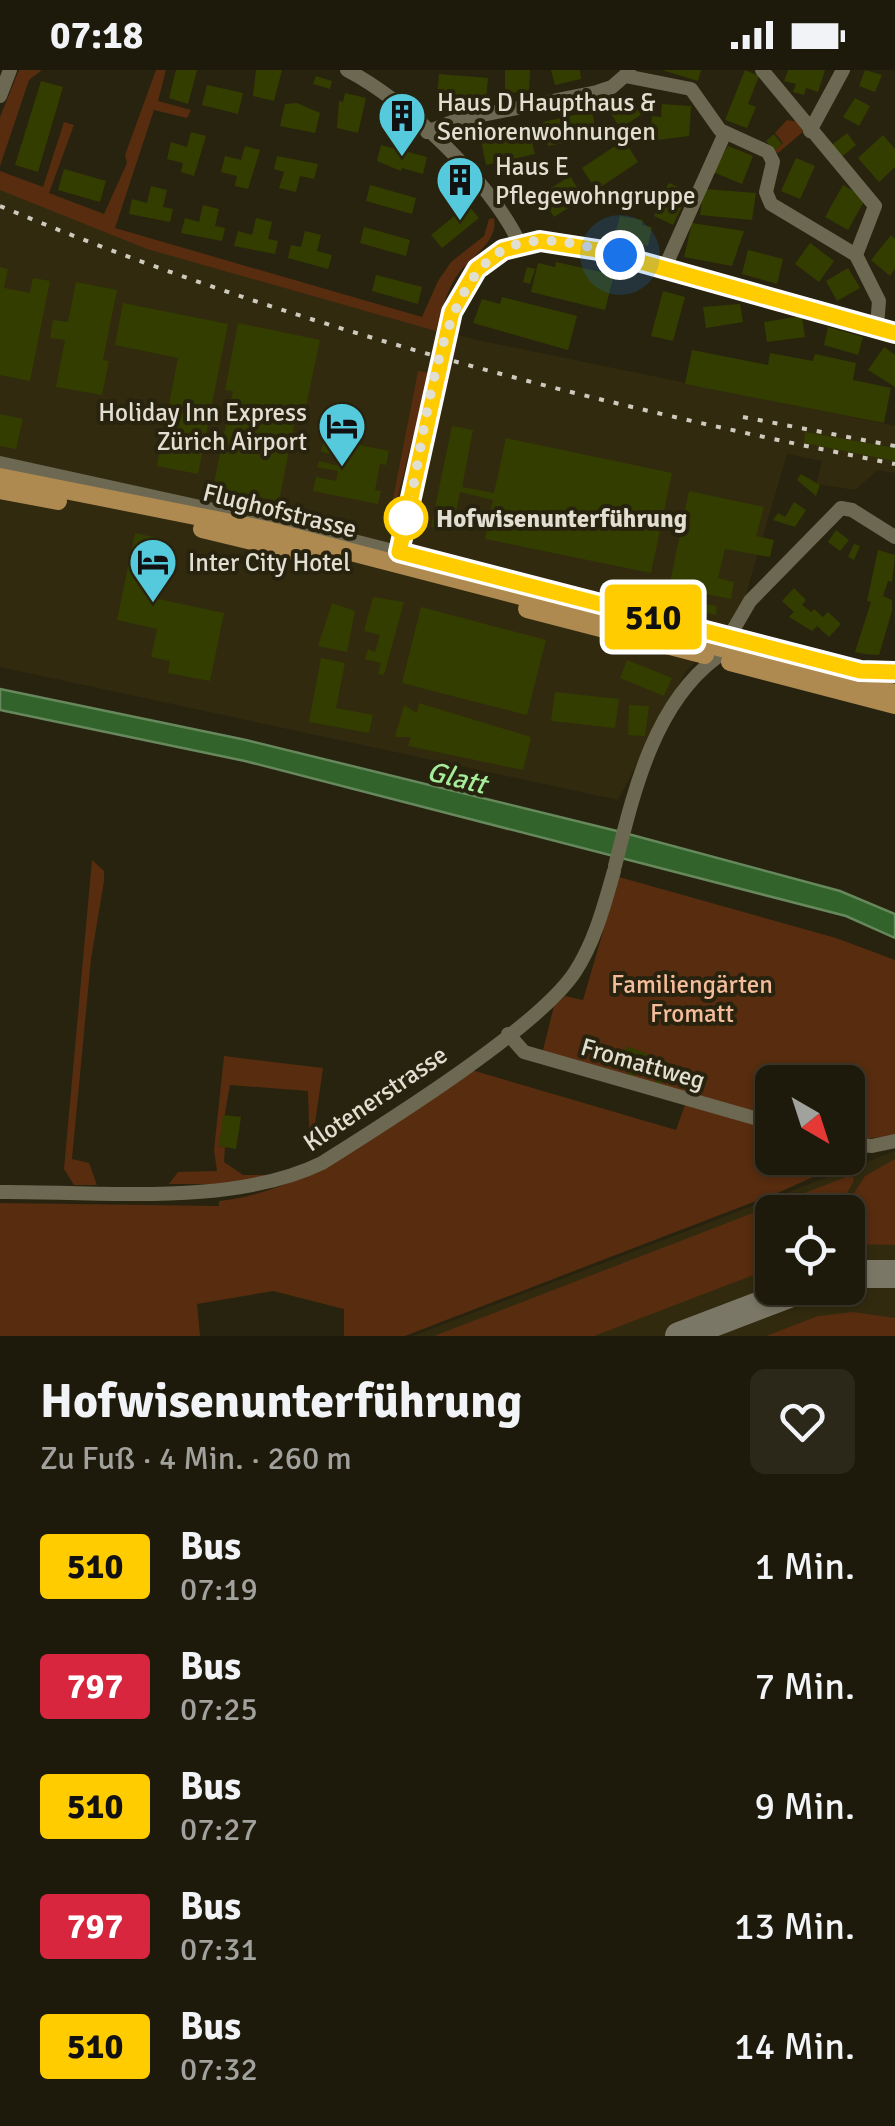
<!DOCTYPE html>
<html lang="de">
<head>
<meta charset="utf-8">
<style>
	:root { --surface:#1e1a0b; --page:#2b2719; --text:#f1f3f6; --muted:#a1a19d; --line:#3c382c }
	body { margin:0; font-family:Signika,sans-serif; background:var(--page); color:var(--text); height:100vh; display:flex; flex-direction:column; font-size:38px; white-space:nowrap }
	* { box-sizing:border-box; margin:0 }
	p { font-size:32px; color:var(--muted) }
	.icon { flex:none; width:55px; height:55px; fill:none; stroke:currentColor; stroke-width:2; stroke-linecap:round; stroke-linejoin:round }
	.map { position:relative; height:1266px; overflow:hidden }
	.details { display:flex; flex-direction:column; background:var(--surface); flex:1 }
	.details>* { flex:none }
	.badge { padding:0 20px; border-radius:8px; font-size:35px; line-height:65px }
	.needle { width:65px; rotate:141deg }
	.controls { position:absolute; left:755px; top:995px; display:grid; gap:20px }
	.controls a { display:grid; place-items:center; width:110px; height:110px; border-radius:15px; background:var(--surface); box-shadow:0 2px 8px #0004,0 0 0 2px var(--line); font-size:50px }
	.you { position:absolute; width:50px; height:50px; margin:-25px; border:8px solid #fff; border-radius:50%; background:#1a73e8; box-shadow:0 0 0 15px #1a73e833 }
	.map>.badge { position:absolute; translate:-50% -50%; box-shadow:0 0 0 5px #fff }
	.round { display:grid; place-items:center; flex:none; width:105px; height:105px; border-radius:15px; background:var(--page) }
	.overview { display:flex; align-items:center; justify-content:space-between; height:170px; padding:0 40px }
	h1 { font-size:48px; font-weight:700; line-height:75px }
	ul { padding:0; list-style:none }
	li { display:flex; align-items:center; gap:30px; height:120px; padding:0 40px }
	li div { flex:1 }
	li b { display:block; font-size:38px }
	li em { font-style:normal }
	li .badge { min-width:110px; font-weight:700; text-align:center }
	.status { display:flex; justify-content:space-between; align-items:center; height:70px; padding:0 50px; background:var(--surface); direction:ltr }
	.status svg { height:28px; fill:currentColor }
	.map>svg:first-child { display:block }
	.built { fill:#312a0f; fill-rule:evenodd }
	.green { fill:#572c0f }
	.water { fill:#31632a; stroke:#66885c; stroke-width:2.5 }
	.lines { fill:none; stroke-linecap:round; stroke-linejoin:round }
	.taxiway { stroke:#7b7766; stroke-width:28 }
	.building { fill:#343d00 }
	.minor { stroke:#6d6852; stroke-width:14 }
	.major { stroke:#ae8a50; stroke-width:18 }
	.rail { stroke:#cecbbe; stroke-width:4; stroke-dasharray:5 10; stroke-linecap:butt }
	.line-casing { stroke:#fff; stroke-width:22 }
	.line { stroke:#fc0; stroke-width:15 }
	.walk { stroke:#e1ded2; stroke-width:10; stroke-dasharray:0 18 }
	.stop-dot { fill:#fff; stroke:#fc0; stroke-width:5 }
	.labels { text-anchor:middle; stroke-width:8; stroke-linejoin:round; paint-order:stroke }
	.poi-label { font-size:25px; fill:#e1ded2; stroke:#28230f; text-anchor:start }
	.street-label { font-size:25px; fill:#e1ded2; stroke:#28230f }
	.stop-label { font-size:25px; font-weight:bold; fill:#e1ded2; stroke:#28230f; text-anchor:start }
	.park-label { font-size:25px; fill:#f4bc9b; stroke:#28230f }
	.water-label { font-size:28px; font-style:italic; fill:#a5ed9b; stroke:#28230f }
</style>
</head>
<body>
<div class="status"><b>07:18</b><svg viewBox="0 0 49 12"><path d="M0 12V9h3v3zM5 12V6h3v6zM10 12V3h3v9zM15 12V0h3v12zM26 1h20v11H26zM47 4h2v5h-2z"/></svg></div>
<div class="map">
<svg width="895" height="1266" viewBox="0 0 895 1266">
	<rect width="100%" height="100%" fill="#28230f"/>
	<g class="built">
		<polygon points="0,118 108,159 319,217 468,268 895,356 895,403 878,400 855,420 816,414 822,391 787,384 738,551 686,601 618,730 0,597"/>
		<path d="M895,1081V1266H413L872,1090ZM772,1142H848V1218H772Z"/>
	</g>
	<g class="green">
		<polygon points="19,0 42,0 29,10 0,96 0,47"/>
		<path d="M156,0H166L158,31L191,40L187,48L154,40L115,158L422,247L438,211L451,192L484,166L489,149L494,148C499,173 469,187 456,207C446,223 441,243 436,261L147,179L0,120V101L43,117L64,52L74,55L49,123L104,144L127,93L125,85Z"/>
		<polygon points="787,50 799,52 805,60 778,83 774,81 783,73 775,63"/>
		<polygon points="418,301 429,303 394,441 392,434"/>
		<polygon points="92,790 104,801 104,811 91,889 72,1089 89,1093 97,1115 74,1115 64,1099"/>
		<polygon points="619,807 836,868 895,890 895,1066 848,1070 848,1012 772,1012 772,1041 759,1047 542,984 554,936 565,926 583,930"/>
		<polygon points="224,986 323,998 310,1088 308,1021 230,1015 219,1076 225,1077 224,1092 243,1105 281,1105 224,1114 169,1114 178,1102 217,1101 214,1080"/>
		<path d="M468,999L676,1060L686,1032L772,1057V1088H848V1078L859,1080L855,1088L782,1121L405,1266H344V1239L273,1221L197,1234L200,1266H0V1133L219,1136V1131C316,1120 390,1052 468,999Z"/>
		<polygon points="895,1089 895,1175 848,1174 848,1142 842,1142 865,1106"/>
		<polygon points="846,1107 853,1107 854,1111 836,1142 772,1142 772,1198 594,1266 434,1266"/>
		<polygon points="853,1242 895,1248 895,1266 766,1266 818,1246"/>
	</g>
	<polygon class="water" points="0,619 246,670 617,761 840,821 895,844 895,868 846,846 245,691 0,640"/>
	<g class="lines">
		<g class="taxiway">
			<polyline points="848,1204 895,1204"/>
			<polyline points="679,1266 805,1218"/>
		</g>
	</g>
	<g class="building">
		<polygon points="176,0 197,0 188,34 169,28"/>
		<polygon points="256,0 282,0 274,31 253,26"/>
		<polygon points="505,0 530,0 529,23 505,22"/>
		<polygon points="551,0 580,0 581,9 555,15"/>
		<polygon points="662,0 701,0 698,11"/>
		<polygon points="745,0 759,6 748,34 756,37 747,58 725,50"/>
		<polygon points="788,0 825,0 818,22 806,18 804,25 793,22 796,14 784,11"/>
		<polygon points="865,0 882,5 875,22 859,16"/>
		<polygon points="439,4 488,8 486,30 437,26"/>
		<polygon points="316,6 332,11 330,19 313,14"/>
		<polygon points="41,11 63,17 38,102 15,95"/>
		<polygon points="207,15 243,23 238,44 202,35"/>
		<polygon points="345,23 366,28 358,63 337,58 339,31 343,32"/>
		<polygon points="629,25 641,45 620,58 608,39"/>
		<polygon points="855,28 870,36 859,56 843,47"/>
		<polygon points="297,33 320,43 315,63 280,56 285,34"/>
		<polygon points="662,34 691,36 689,66 650,71 652,46 661,47"/>
		<polygon points="592,41 597,66 548,76 543,52"/>
		<polygon points="529,59 535,84 486,95 481,70"/>
		<polygon points="191,62 206,66 194,106 181,102 183,93 167,89 171,72 187,77"/>
		<polygon points="847,63 856,75 838,90 828,78"/>
		<polygon points="774,64 782,74 774,81 766,71"/>
		<polygon points="883,65 895,79 895,97 879,112 858,88"/>
		<polygon points="624,70 638,92 596,120 582,98"/>
		<polygon points="381,75 427,87 423,104 402,98 401,101 377,91"/>
		<polygon points="245,76 260,80 248,119 235,116 237,106 221,102 225,86 241,90"/>
		<polygon points="728,76 753,86 742,114 713,102"/>
		<polygon points="277,86 318,94 314,109 300,106 296,122 279,118 284,102 274,99"/>
		<polygon points="796,88 815,96 800,129 781,121"/>
		<polygon points="64,99 106,111 100,132 58,120"/>
		<polygon points="570,106 584,128 554,147 540,125"/>
		<polygon points="669,113 689,122 673,155 654,146 658,137 655,135"/>
		<polygon points="370,115 416,128 412,144 366,131"/>
		<polygon points="843,115 866,128 848,160 825,147"/>
		<polygon points="151,116 167,120 163,137 173,139 170,152 129,144 132,129 147,133"/>
		<polygon points="704,119 756,123 752,150 700,145"/>
		<polygon points="203,135 219,139 215,156 225,158 222,171 181,163 185,148 199,152"/>
		<polygon points="468,135 479,148 442,178 431,165"/>
		<polygon points="620,146 643,150 642,155 652,157 648,176 614,168"/>
		<polygon points="256,148 272,152 268,169 278,171 275,184 234,176 238,161 252,165"/>
		<polygon points="692,153 744,161 732,196 684,187"/>
		<polygon points="364,157 410,170 406,186 360,173"/>
		<polygon points="305,161 321,165 317,181 332,185 328,199 288,188 291,175 301,177"/>
		<polygon points="891,165 895,169 895,199 890,206 871,190"/>
		<polygon points="810,173 834,191 819,212 795,194"/>
		<polygon points="748,180 783,189 777,214 742,204"/>
		<polygon points="556,192 614,205 605,240 531,222 538,193 555,197"/>
		<polygon points="0,197 8,199 4,218 30,223 33,208 50,211 30,311 0,305"/>
		<polygon points="527,197 535,199 530,214 523,212"/>
		<polygon points="848,198 860,218 837,231 826,211"/>
		<polygon points="376,205 422,217 418,234 372,221"/>
		<polygon points="76,212 117,220 103,290 109,291 102,325 56,317 65,270 50,268 53,250 68,252"/>
		<polygon points="663,221 685,227 673,271 651,266"/>
		<polygon points="502,227 577,246 568,280 473,253 482,229 500,234"/>
		<polygon points="123,233 228,254 198,404 157,396 178,288 115,275"/>
		<polygon points="740,234 743,252 706,258 703,237"/>
		<polygon points="802,246 805,267 767,272 764,252"/>
		<polygon points="238,253 320,270 306,336 298,335 279,431 213,418 233,321 225,320"/>
		<polygon points="828,257 863,267 858,285 824,275"/>
		<polygon points="884,277 895,285 895,317 868,300"/>
		<polygon points="692,280 768,295 770,283 813,291 815,284 856,293 853,310 891,318 884,353 685,314"/>
		<polygon points="0,344 23,349 16,379 0,376"/>
		<polygon points="452,356 473,360 462,417 494,423 506,368 672,403 651,503 485,469 493,430 460,422 452,461 431,457"/>
		<polygon points="805,362 895,378 895,391 804,373"/>
		<polygon points="324,368 389,381 386,395 380,394 375,420 381,421 378,434 313,421 316,407 336,411 338,401 317,397 319,391 339,396 341,386 321,382"/>
		<polygon points="801,404 820,415 816,426 797,410"/>
		<polygon points="689,421 764,437 756,466 774,470 770,487 725,479 718,508 734,512 731,529 669,517"/>
		<polygon points="794,432 806,440 795,457 773,450 778,443 785,447"/>
		<polygon points="836,460 849,470 840,481 828,472"/>
		<polygon points="135,463 162,469 149,527 224,543 210,611 168,603 170,591 151,587 157,559 117,550"/>
		<polygon points="854,474 860,476 854,490 848,487"/>
		<polygon points="878,480 895,485 892,512 888,511 883,526 892,530 892,541 879,585 864,584 855,582 871,532 867,531"/>
		<polygon points="794,518 806,530 802,535 811,542 814,539 823,547 828,542 841,554 829,567 817,556 812,561 789,547 794,542 782,531"/>
		<polygon points="373,527 404,532 384,605 378,604 381,593 365,589 368,579 375,582 380,565 364,561"/>
		<polygon points="332,533 355,541 347,582 318,576"/>
		<polygon points="704,534 717,536 716,545 703,542"/>
		<polygon points="421,537 546,570 527,645 402,613"/>
		<polygon points="321,588 345,593 336,638 373,645 369,663 309,652"/>
		<polygon points="627,590 672,608 664,626 620,608"/>
		<polygon points="555,622 619,629 615,658 551,651"/>
		<polygon points="419,633 531,667 523,700 408,676 411,667 395,667 404,635 417,643"/>
		<polygon points="629,635 649,636 645,666 628,665"/>
		<polygon points="627,976 668,992 661,1015 655,1014 657,1003 637,997 633,1009 627,1008 633,989 626,991 623,986"/>
		<polygon points="223,1045 241,1047 236,1079 219,1076"/>
	</g>
	<g class="lines">
		<g class="minor">
			<path d="M347,0C408,32 491,113 520,174"/>
			<polyline points="762,0 875,136 856,185 879,231 877,256"/>
			<polyline points="625,6 691,19 720,60 768,82 773,92 766,122 771,134 856,185"/>
			<polyline points="0,26 10,0"/>
			<polyline points="810,61 843,0"/>
			<polyline points="427,62 457,50 597,22 612,17 629,2"/>
			<polyline points="665,197 725,63"/>
			<polyline points="0,393 350,470 860,601 895,602"/>
			<polyline points="399,482 452,242 477,199 503,179 540,171 598,180 895,263"/>
			<polyline points="729,567 750,531 841,438 852,440 895,467"/>
			<path d="M615,796C633,725 653,635 716,588"/>
			<polyline points="508,964 524,982 772,1053"/>
			<polyline points="848,1074 872,1076 895,1071"/>
			<path d="M0,1122C100,1121 232,1137 322,1093C384,1054 538,958 575,902C595,871 604,836 614,801"/>
		</g>
		<g class="major">
			<polyline points="0,407 266,460 895,623"/>
			<polyline points="0,420 58,431"/>
			<polyline points="202,459 332,490"/>
			<polyline points="527,539 705,585"/>
			<polyline points="730,592 895,635"/>
		</g>
		<g class="rail">
			<path d="M0,136C286,256 591,334 895,394"/>
			<polyline points="743,347 895,376"/>
		</g>
	</g>
	<g class="lines">
		<g class="line-casing">
			<polyline id="line" points="895,263 598,180 540,171 503,180 477,199 452,242 399,482 860,601 895,602"/>
		</g>
		<use href="#line" class="line"/>
		<path class="walk" d="M406,448C427,375 433,192 522,173C554,166 589,177 620,185"/>
	</g>
	<defs>
		<g id="building-pin" transform="scale(2.5)"><path d="M0 17L-7.5 6A9.5 9.5 0 1 1 7.5 6Z" fill="#54cadc" stroke="#28230f"/><path d="M-4-6H4V6H1V3H-1V6H-4ZM-2.5-4.3h1.7v1.8h-1.7ZM.8-4.3h1.7v1.8H.8ZM-2.5-1h1.7V.8h-1.7ZM.8-1h1.7V.8H.8Z" fill="#111"/></g>
		<g id="hotel-pin" transform="scale(2.5)"><path d="M0 17L-7.5 6A9.5 9.5 0 1 1 7.5 6Z" fill="#54cadc" stroke="#28230f"/><path d="M-6-4.5h1.5V1H6V5H4.5V3h-9V5H-6ZM-4 0a1.8 1.8 0 1 1 3.6 0ZM.5 0V-2.5h3Q6-2.5 6 0Z" fill="#111"/></g>
	</defs>
	<g fill-rule="evenodd">
		<use href="#building-pin" x="402" y="46"/>
		<use href="#building-pin" x="460" y="110"/>
		<use href="#hotel-pin" x="342" y="356"/>
		<use href="#hotel-pin" x="153" y="492"/>
	</g>
	<circle class="stop-dot" cx="406" cy="448" r="20"/>
	<g class="labels">
		<g class="poi-label">
			<text x="437" y="41">Haus D Haupthaus &amp;<tspan x="437" dy="29">Seniorenwohnungen</tspan></text>
			<text x="495" y="105">Haus E<tspan x="495" dy="29">Pflegewohngruppe</tspan></text>
			<text x="307" y="351" text-anchor="end">Holiday Inn Express<tspan x="307" dy="29">Zürich Airport</tspan></text>
			<text x="188" y="501">Inter City Hotel</text>
		</g>
		<g class="street-label">
			<text transform="translate(280 440) rotate(14)" y="9">Flughofstrasse</text>
			<text transform="translate(643 993) rotate(16)" y="9">Fromattweg</text>
			<text transform="translate(375 1028) rotate(-34)" y="9">Klotenerstrasse</text>
		</g>
		<g class="stop-label">
			<text x="436" y="457">Hofwisenunterführung</text>
		</g>
		<g class="park-label">
			<text x="692" y="923">Familiengärten<tspan x="692" dy="29">Fromatt</tspan></text>
		</g>
		<g class="water-label">
			<text transform="translate(457 707) rotate(14)" y="10">Glatt</text>
		</g>
	</g>
</svg>
<div class="controls">
<a><svg class="needle" viewBox="-14 -14 28 28"><path d="M0-13l5 13h-10z" fill="#e53935"/><path d="M0 13l5-13h-10z" fill="#a1a19d"/></svg></a>
<a><svg class="icon" aria-label="locate" viewBox="0 0 24 24"><circle cx="12" cy="12" r="6"/><path d="M12 2v4M12 18v4M2 12h4M18 12h4"/></svg></a>
</div>
<div class="you" style="left:620px;top:185px"></div>
<b class="badge" style="left:653px;top:547px;background:#fc0;color:#111">510</b>
</div>
<section class="details">
<div class="overview"><div><h1>Hofwisenunterführung</h1><p>Zu Fuß · 4 Min. · 260 m</p></div><a class="round"><svg class="icon" aria-label="heart" viewBox="0 0 24 24"><path d="M12 20l-8-8c-3-5 5-10 8-4 3-6 11-1 8 4z"/></svg></a></div>
<ul>
<li><span class="badge" style="background:#fc0;color:#111">510</span><div><b>Bus</b><p>07:19</p></div><em>1 Min.</em></li>
<li><span class="badge" style="background:#d7263d;color:#fff">797</span><div><b>Bus</b><p>07:25</p></div><em>7 Min.</em></li>
<li><span class="badge" style="background:#fc0;color:#111">510</span><div><b>Bus</b><p>07:27</p></div><em>9 Min.</em></li>
<li><span class="badge" style="background:#d7263d;color:#fff">797</span><div><b>Bus</b><p>07:31</p></div><em>13 Min.</em></li>
<li><span class="badge" style="background:#fc0;color:#111">510</span><div><b>Bus</b><p>07:32</p></div><em>14 Min.</em></li>
</ul>
</section>
</body>
</html>
